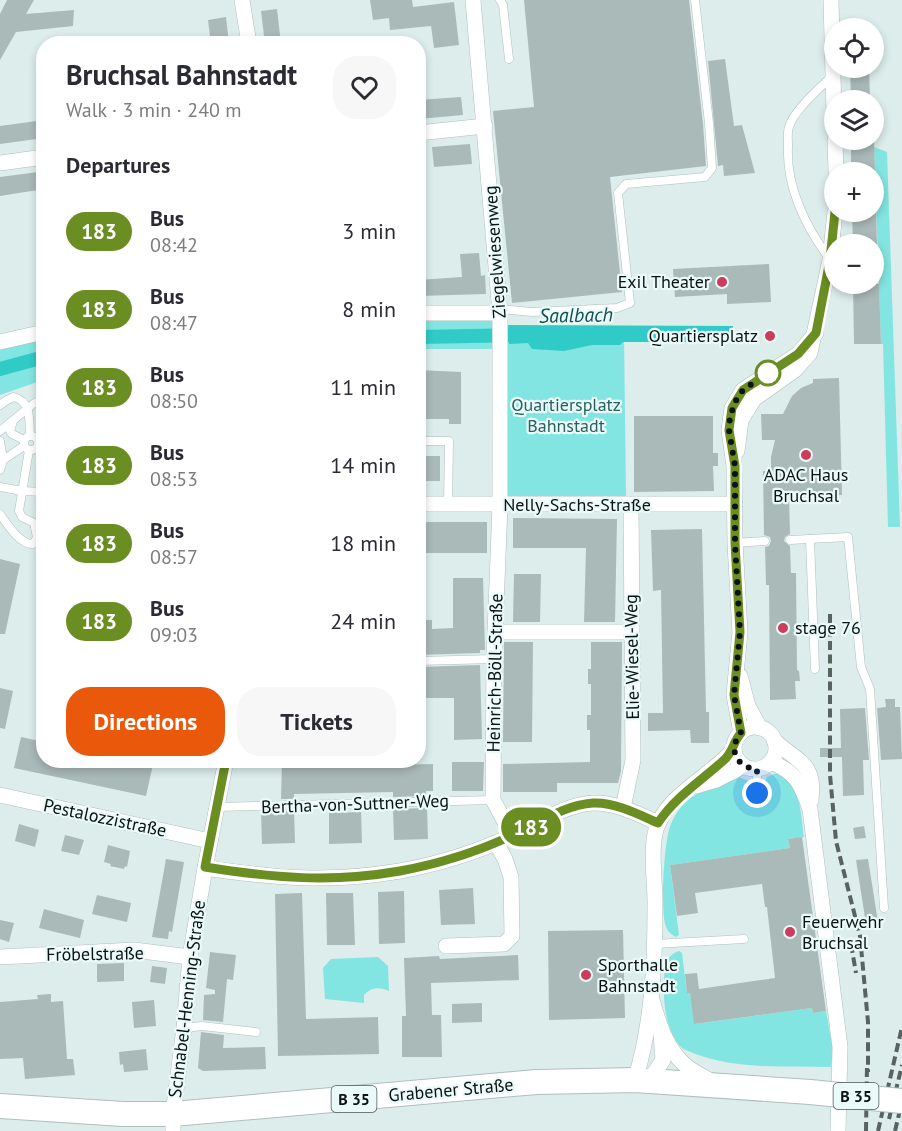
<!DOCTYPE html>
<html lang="en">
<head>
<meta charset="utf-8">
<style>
	:root { --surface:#fff; --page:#f7f7f7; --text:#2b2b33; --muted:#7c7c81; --accent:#ea580c }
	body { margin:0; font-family:"PT Sans",sans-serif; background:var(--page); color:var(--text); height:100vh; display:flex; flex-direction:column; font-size:22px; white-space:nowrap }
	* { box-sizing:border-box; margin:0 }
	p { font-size:20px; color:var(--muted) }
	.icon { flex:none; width:33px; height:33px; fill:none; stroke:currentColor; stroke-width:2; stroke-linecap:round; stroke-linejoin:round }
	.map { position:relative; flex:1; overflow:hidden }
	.sheet { position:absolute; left:36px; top:36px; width:390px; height:732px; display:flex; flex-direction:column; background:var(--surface); border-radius:24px; box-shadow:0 3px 9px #0003 }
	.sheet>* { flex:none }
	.badge { padding:0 12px; border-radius:20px; font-size:21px; line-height:39px }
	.controls { position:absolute; left:824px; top:18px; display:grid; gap:12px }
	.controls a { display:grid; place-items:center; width:60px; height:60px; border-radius:50%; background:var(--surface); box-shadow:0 3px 9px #0003; font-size:30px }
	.you { position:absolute; width:30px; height:30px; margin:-15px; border:4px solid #fff; border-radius:50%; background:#1a73e8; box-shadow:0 0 0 9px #1a73e833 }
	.map>.badge { position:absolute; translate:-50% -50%; box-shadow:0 0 0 3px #fff }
	h2 { padding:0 30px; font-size:22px; line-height:54px }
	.round { display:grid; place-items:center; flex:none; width:63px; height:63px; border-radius:24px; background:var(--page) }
	.headline { display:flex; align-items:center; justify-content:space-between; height:102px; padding:0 30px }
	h1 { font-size:28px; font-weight:800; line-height:45px }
	.primary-button { display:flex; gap:12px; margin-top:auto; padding:12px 30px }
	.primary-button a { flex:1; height:69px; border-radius:24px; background:var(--accent); color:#fff; font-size:24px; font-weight:800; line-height:69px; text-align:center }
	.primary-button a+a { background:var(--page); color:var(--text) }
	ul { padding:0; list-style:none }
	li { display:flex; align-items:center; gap:18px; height:78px; padding:0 30px }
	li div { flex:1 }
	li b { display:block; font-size:22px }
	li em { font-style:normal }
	li .badge { min-width:66px; font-weight:700; text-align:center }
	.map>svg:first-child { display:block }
	.green { fill:#82e5e1 }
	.water { fill:#30cbc7 }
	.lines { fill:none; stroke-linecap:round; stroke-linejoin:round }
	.canal { stroke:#30cbc7; stroke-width:14 }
	.building { fill:#aabab9 }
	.lane-casing { stroke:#afbfbe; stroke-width:9 }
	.street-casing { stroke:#afbfbe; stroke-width:16 }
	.primary-casing { stroke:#afbfbe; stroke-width:26 }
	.lane { stroke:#fff; stroke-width:8 }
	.street { stroke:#fff; stroke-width:15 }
	.primary { stroke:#fff; stroke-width:24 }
	.rail { stroke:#586261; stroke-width:4; stroke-dasharray:9 4.5; stroke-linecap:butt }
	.primary-bridge-casing { stroke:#afbfbe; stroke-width:26; stroke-linecap:butt }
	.primary-bridge { stroke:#fff; stroke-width:24 }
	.line-casing { stroke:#fff; stroke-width:14 }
	.line { stroke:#6b8e23; stroke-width:9 }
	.walk { stroke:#0c1211; stroke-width:6; stroke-dasharray:0 10.8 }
	.poi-dot { fill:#cc3c5b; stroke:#eafaf9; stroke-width:2 }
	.stop-dot { fill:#fff; stroke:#6b8e23; stroke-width:3 }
	.labels { text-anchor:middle; stroke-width:4.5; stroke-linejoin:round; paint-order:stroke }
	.shield { fill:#eafaf9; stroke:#4f5857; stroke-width:1.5 }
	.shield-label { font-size:16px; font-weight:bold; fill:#0c1211 }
	.street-label { font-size:18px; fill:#0c1211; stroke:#eafaf9 }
	.poi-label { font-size:18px; fill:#0c1211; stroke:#eafaf9; text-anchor:start }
	.park-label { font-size:18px; fill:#26615f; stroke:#eafaf9 }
	.water-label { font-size:20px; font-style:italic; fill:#11504f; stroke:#eafaf9 }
</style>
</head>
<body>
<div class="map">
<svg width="902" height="1131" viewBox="0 0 902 1131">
	<rect width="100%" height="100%" fill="#dcedec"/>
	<g class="green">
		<polygon points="874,147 887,152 900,527 888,527 883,344 881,344"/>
		<polygon points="494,317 493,349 419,349 418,318"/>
		<polygon points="624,334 626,496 507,498 508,335"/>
		<polygon points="43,339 43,380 0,395 0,347"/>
		<rect x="419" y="715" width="6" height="26"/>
		<path d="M777,773C801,781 801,816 804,837L788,839L790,848L670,865L679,935L676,937C671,934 668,932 666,927C660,911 664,848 669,830C671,822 676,813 682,806C695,791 716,785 734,776L747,780L752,788L763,786L767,777Z"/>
		<path d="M679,951L682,953L687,993H690L695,1024L812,1008L813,1013L826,1011L833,1050L831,1067C786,1066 736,1070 693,1053C690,1051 684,1050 681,1047C667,1033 663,1004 664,986C665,971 662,957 679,951Z"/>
		<path d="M378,957L388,966L389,991C379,987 372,987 364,995V1003L325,999L323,968L331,959Z"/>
	</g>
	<polygon class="water" points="508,325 733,326 733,342 623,342 620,345 592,345 564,351 532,349 528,343 509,344"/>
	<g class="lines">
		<g class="canal">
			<polyline points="418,337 527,335"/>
			<polyline points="0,369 44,357"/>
		</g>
	</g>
	<g class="building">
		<polygon points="7,0 34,0 26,14 74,10 73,26 16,32 0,60 0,14"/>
		<polygon points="370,0 412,0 413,7 454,2 459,45 434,48 431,26 390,30 389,18 373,20"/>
		<polygon points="524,0 689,0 703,124 706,166 610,177 622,292 512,303 493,111 534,107"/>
		<polygon points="277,9 281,44 265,44 261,11"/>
		<polygon points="226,17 229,44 211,44 208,20"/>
		<polygon points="725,59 734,126 742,125 755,173 724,176 723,165 718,166 708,61"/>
		<polygon points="850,68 869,68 870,100 851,100"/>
		<polygon points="461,97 463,115 418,119 418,100"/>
		<polygon points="44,120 44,138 0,144 0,126"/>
		<polygon points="851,140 874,140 875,172 851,172"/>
		<polygon points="470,144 472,164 434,167 432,147"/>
		<polygon points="38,172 39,178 43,177 44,189 0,196 0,177"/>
		<polygon points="852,212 876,212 877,244 853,244"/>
		<polygon points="479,253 481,276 485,275 486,294 418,296 418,280 462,277 460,254"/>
		<polygon points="769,264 771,302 727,304 727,294 675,297 673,269"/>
		<polygon points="853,284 879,284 881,344 854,344"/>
		<polygon points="418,370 461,372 461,424 449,424 449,419 418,419"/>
		<polygon points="839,378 842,495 789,497 790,534 785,537 784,541 790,546 791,573 796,573 797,670 799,671 800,681 795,681 796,699 770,700 769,585 766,585 765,547 769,546 771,541 770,537 764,535 763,471 771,471 771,457 775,440 762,440 761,414 783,414 792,396 801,388 813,383 813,379"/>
		<polygon points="634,416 713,416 713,453 718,453 718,466 713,466 714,491 634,492"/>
		<rect x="418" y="456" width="22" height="25"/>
		<polygon points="513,518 617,519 615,622 584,622 586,548 513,548"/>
		<rect x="418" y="522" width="69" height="31"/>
		<polygon points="702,529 706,712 709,712 709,743 691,743 690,730 648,731 648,713 663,713 661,590 653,591 651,530"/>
		<polygon points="0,559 20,564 5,634 0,634"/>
		<polygon points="514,574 541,574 540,622 513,622"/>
		<polygon points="453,578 483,578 485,650 480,650 480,653 418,655 420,620 432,620 432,629 453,628"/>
		<polygon points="504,642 533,642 532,742 503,742"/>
		<polygon points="591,642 622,642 621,771 618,783 557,783 557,792 503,792 503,764 590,762 590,730 587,730 587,715 591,715 591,684 588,684 588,669 591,669"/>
		<polygon points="480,665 482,739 454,740 454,698 418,698 418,667"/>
		<polygon points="0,688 13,691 5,729 0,728"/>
		<polygon points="885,699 895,699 895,707 900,707 902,759 881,760 877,708 886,707"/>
		<polygon points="865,708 869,760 863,760 864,795 843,796 842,757 820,757 820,748 841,748 840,709"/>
		<polygon points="21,737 44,742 44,760 154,760 146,796 14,768"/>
		<polygon points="282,760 314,760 314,767 433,764 433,791 426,791 426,796 393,797 393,792 294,794 294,799 281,799"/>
		<polygon points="452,762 484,762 483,791 452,791"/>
		<polygon points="427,808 428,839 394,840 393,809"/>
		<polygon points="281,811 294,811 295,843 262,844 261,813"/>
		<polygon points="361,812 362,843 329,844 329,813"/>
		<polygon points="19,824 39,830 35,847 15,841"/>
		<polygon points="864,826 866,838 855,839 853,828"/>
		<polygon points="65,835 84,840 79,855 61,851"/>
		<polygon points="802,837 826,1011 813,1013 812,1008 694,1024 690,993 687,993 685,974 697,973 699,989 775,978 767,907 765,907 762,884 695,893 698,913 677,916 670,865 790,848 788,839"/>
		<polygon points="108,845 130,851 127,867 125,866 124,869 110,866 111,864 104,862"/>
		<polygon points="166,859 184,862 172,932 169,931 168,939 152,937"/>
		<polygon points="868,859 878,922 866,924 856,860"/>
		<polygon points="473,888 475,924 441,925 439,890"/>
		<polygon points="404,891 405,943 379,944 378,892"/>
		<polygon points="302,893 306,1019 378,1017 379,1054 278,1056 275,894"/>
		<polygon points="326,893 353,893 355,945 327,945"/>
		<polygon points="97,895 131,903 127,922 92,914"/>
		<polygon points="44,909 84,920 80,938 39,928"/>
		<polygon points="0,920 14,923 9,942 0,939"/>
		<polygon points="623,930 625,1018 549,1020 548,931"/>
		<polygon points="210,952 236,955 233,980 227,979 223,1022 203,1020 204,995 215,994 215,990 206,988"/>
		<polygon points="518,955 519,980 431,983 432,1015 441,1015 442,1057 402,1057 402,1016 406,1016 404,958 439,956 440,959"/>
		<polygon points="124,963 124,981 97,982 97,964"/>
		<polygon points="152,966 167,968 165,984 150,982"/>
		<polygon points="51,994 51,1002 63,1001 67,1059 73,1059 75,1075 25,1079 23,1058 0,1059 0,1002 38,999 37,995"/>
		<polygon points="154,1000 156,1026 134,1028 132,1002"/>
		<polygon points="482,1003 482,1022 452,1023 452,1004"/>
		<polygon points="201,1032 224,1035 223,1048 265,1047 266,1069 203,1071 198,1068"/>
		<polygon points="146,1049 148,1070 124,1072 123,1064 120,1065 119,1052"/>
	</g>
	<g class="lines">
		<g class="lane-casing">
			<g id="lane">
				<polyline points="500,0 503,5 509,59"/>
				<path d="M829,258C805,226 786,186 788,146C788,140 787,132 789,127C794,110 819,89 831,77"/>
				<polyline points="500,309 532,312 617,308 630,303 618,193 626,184 705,177 712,168 709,123 695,0"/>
				<path d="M0,405L7,400L14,397C32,402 29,421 30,436"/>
				<polyline points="13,421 10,431 12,434 24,440"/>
				<polyline points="0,431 33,404 44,398"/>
				<circle cx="31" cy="443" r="7"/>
				<polyline points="0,441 3,460 0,470"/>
				<polyline points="418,441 449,441 448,505"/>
				<polyline points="29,450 19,511 22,517 34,523 35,527"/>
				<polyline points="3,460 24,446"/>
				<polyline points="0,487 22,491 44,492"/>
				<path d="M0,514C7,524 20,545 33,544L37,538L35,527L44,523"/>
				<polyline points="810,539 815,669"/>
				<polyline points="790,540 848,537 861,667 870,689 884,908"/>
				<polyline points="735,543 765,541"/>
				<polyline points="418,661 494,659"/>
				<polyline points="757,769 757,793"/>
				<polyline points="217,807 493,800"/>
				<polyline points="654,944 744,939"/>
				<polyline points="184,1028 202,1026 256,1032"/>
			</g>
		</g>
		<g class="street-casing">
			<g id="street">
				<polyline points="242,0 249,44"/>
				<polyline points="473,0 500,313 500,505 494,659 493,800 512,835"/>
				<polyline points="831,0 834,113"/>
				<polyline points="418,133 485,126"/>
				<polyline points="835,140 836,172"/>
				<polyline points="0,163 44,157"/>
				<polyline points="418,313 500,313"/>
				<polyline points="0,342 44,332"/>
				<polyline points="737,451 741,420 754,399 795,370 810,353 830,260 835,212"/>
				<polyline points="418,504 735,504"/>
				<polyline points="495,632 631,632"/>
				<polyline points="740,676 748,706 760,728"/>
				<circle cx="755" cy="748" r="21"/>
				<polyline points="741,733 734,695 740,632 735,543 734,466 729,430 732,408 743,390 798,354 816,333"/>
				<path d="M774,740C796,762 816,761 811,800"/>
				<path d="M771,762C796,772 801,784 810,809L840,1047L838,1131"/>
				<polyline points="696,786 716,780 744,766"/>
				<polyline points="0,795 210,841"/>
				<polyline points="623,808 633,760 631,505"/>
				<path d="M205,868C275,878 329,883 400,871C438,864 478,852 513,835C539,823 564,805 593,803C615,802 638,814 658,823"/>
				<polyline points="446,946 504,944 512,936 511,877 505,859 496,843"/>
				<polyline points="0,957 134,950 190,957"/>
				<path d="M652,1000C659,1024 666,1048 685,1065C693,1072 705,1077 714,1083"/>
				<polyline points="641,1079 653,1075 663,1060 661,1034"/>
				<path d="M635,1080C652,1026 655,965 655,908C656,884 648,843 659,822C673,792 713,774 734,749"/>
				<polyline points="173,1131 173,1114 184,1028 190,957 205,868 226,760"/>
			</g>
		</g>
		<g class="primary-casing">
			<polyline id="primary" points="0,1106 123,1114 173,1114 536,1082 635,1080 810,1092"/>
		</g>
		<use href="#lane" class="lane"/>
		<use href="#street" class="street"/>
		<use href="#primary" class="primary"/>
		<g class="rail">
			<polyline points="830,614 830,775 836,841 860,936 868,1022 868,1072"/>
			<polyline points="851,944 856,973"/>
			<polyline points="889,1119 902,1065"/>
			<polyline points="866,1131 867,1065"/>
			<polyline points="878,1131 902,1027"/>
			<polyline points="895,1131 900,1110"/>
		</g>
		<g class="primary-bridge-casing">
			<polyline id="primary-bridge" points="810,1092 902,1101"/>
		</g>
		<use href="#primary-bridge" class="primary-bridge"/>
	</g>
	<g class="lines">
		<g class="line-casing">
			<path id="line" d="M226,760L205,867C273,878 331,883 400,871C438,864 477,852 513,835C539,823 564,805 593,803C615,802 638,814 658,823C675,797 701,781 724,760C733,752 733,742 741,733L734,695L740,632L735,543V466L729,430L732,408L743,390L798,354L816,333L830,260L835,212"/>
		</g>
		<use href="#line" class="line"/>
		<path class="walk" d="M757,793V769C737,768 727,749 741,733L734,695L740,632L735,543V466L729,430L730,416L737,398L743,390L768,373"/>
	</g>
	<g class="poi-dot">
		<circle cx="722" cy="282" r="6"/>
		<circle cx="770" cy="336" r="6"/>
		<circle cx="806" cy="455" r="6"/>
		<circle cx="783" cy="628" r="6"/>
		<circle cx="790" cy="932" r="6"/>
		<circle cx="586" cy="975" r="6"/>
	</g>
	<circle class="stop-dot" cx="768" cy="373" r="12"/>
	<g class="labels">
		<g class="shield">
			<rect x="833.5" y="1083" width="45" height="26" rx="4.5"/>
			<rect x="331.5" y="1086" width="45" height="26" rx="4.5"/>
		</g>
		<g class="shield-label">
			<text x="856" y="1102">B 35</text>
			<text x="354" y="1105">B 35</text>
		</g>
		<g class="street-label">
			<text transform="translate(495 252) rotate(-94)" y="6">Ziegelwiesenweg</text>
			<text x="577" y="511">Nelly-Sachs-Straße</text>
			<text transform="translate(632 657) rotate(-91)" y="6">Elie-Wiesel-Weg</text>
			<text transform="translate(495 673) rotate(-89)" y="6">Heinrich-Böll-Straße</text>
			<text transform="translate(355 804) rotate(-2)" y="6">Bertha-von-Suttner-Weg</text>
			<text transform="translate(105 818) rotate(12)" y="6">Pestalozzistraße</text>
			<text transform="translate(95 954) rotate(-1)" y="6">Fröbelstraße</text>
			<text transform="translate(187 999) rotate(-83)" y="6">Schnabel-Henning-Straße</text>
			<text transform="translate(451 1090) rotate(-5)" y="6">Grabener Straße</text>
		</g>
		<g class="poi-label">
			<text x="710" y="288" text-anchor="end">Exil Theater</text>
			<text x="758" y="342" text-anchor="end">Quartiersplatz</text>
			<text x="806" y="481" text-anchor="middle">ADAC Haus<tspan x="806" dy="21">Bruchsal</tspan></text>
			<text x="795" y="634">stage 76</text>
			<text x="802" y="928">Feuerwehr<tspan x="802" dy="21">Bruchsal</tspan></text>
			<text x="598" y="971">Sporthalle<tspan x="598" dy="21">Bahnstadt</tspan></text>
		</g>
		<g class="park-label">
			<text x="566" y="411">Quartiersplatz<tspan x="566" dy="21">Bahnstadt</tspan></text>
		</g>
		<g class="water-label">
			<text transform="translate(576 315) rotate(-1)" y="7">Saalbach</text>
		</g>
	</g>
</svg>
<div class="controls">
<a><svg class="icon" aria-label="locate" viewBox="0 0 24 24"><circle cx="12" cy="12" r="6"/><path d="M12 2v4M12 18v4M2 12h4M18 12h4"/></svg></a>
<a><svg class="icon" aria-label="layers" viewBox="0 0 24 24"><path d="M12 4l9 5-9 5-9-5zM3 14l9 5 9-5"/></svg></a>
<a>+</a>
<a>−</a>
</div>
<div class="you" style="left:757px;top:793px"></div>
<b class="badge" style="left:531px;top:827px;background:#6b8e23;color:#fff">183</b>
<section class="sheet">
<div class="headline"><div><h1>Bruchsal Bahnstadt</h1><p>Walk · 3 min · 240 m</p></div><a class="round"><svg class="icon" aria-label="heart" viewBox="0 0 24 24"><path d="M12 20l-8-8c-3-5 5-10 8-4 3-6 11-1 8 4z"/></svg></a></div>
<h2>Departures</h2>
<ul>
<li><span class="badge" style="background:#6b8e23;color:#fff">183</span><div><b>Bus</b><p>08:42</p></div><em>3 min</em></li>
<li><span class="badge" style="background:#6b8e23;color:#fff">183</span><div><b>Bus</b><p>08:47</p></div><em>8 min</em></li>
<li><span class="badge" style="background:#6b8e23;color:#fff">183</span><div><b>Bus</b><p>08:50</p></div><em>11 min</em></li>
<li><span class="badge" style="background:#6b8e23;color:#fff">183</span><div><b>Bus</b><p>08:53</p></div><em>14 min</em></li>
<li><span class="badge" style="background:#6b8e23;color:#fff">183</span><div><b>Bus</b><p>08:57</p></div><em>18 min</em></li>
<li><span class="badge" style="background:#6b8e23;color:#fff">183</span><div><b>Bus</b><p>09:03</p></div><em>24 min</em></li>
</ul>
<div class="primary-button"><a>Directions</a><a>Tickets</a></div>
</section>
</div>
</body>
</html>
